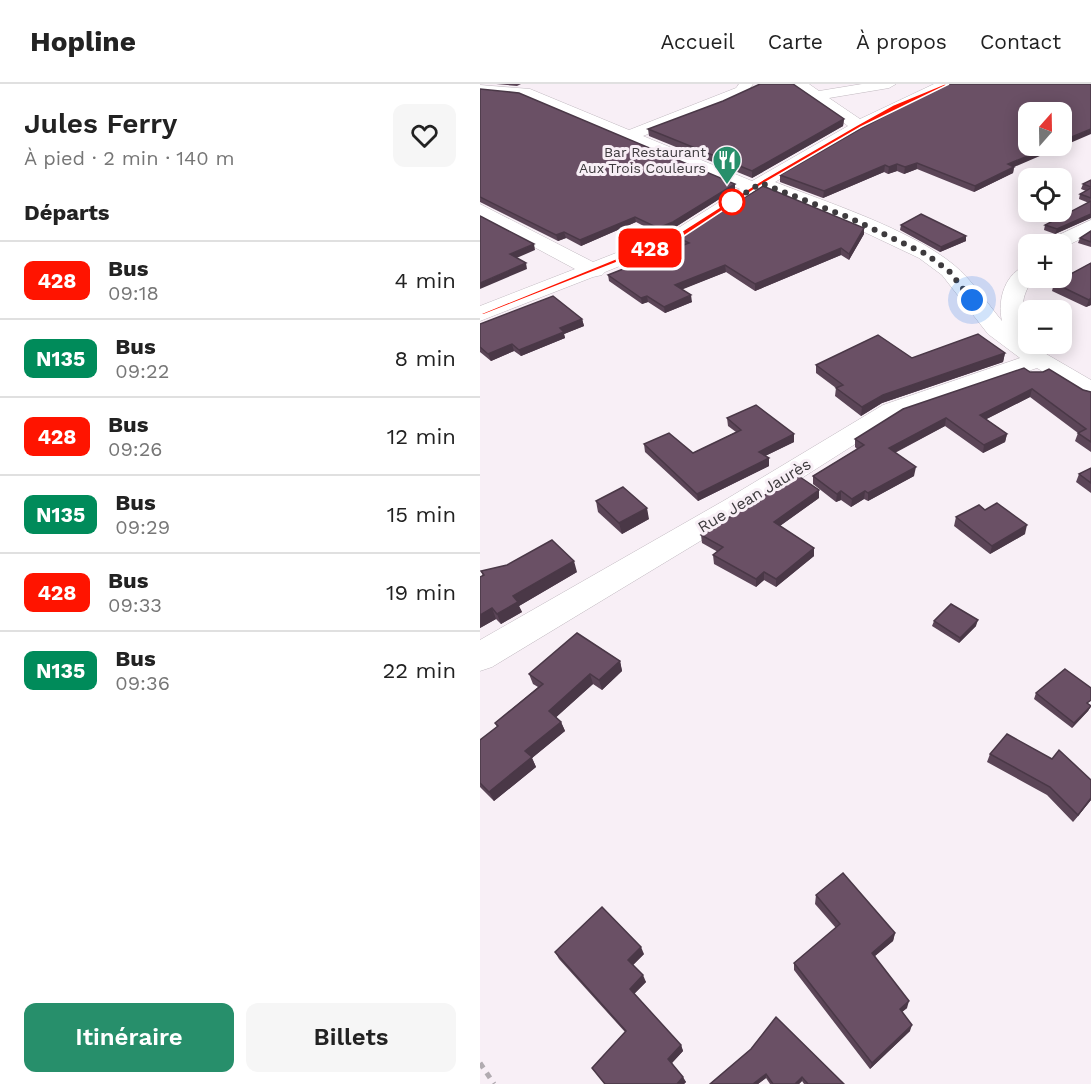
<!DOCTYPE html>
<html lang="fr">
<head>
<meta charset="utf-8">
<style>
	:root { --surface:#fff; --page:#f6f6f6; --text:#222; --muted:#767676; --line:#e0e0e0; --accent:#278f6b }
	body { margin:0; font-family:"Work Sans",sans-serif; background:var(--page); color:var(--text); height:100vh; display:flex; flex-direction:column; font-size:22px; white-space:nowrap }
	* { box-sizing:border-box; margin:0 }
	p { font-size:20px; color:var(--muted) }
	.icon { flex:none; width:33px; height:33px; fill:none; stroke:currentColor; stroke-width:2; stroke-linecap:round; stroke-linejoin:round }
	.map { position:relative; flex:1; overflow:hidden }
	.drawer { display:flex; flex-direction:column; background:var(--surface); width:480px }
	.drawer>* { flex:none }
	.badge { padding:0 12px; border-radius:9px; font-size:21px; line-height:39px }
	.needle { width:39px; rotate:20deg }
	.fabs { position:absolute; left:538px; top:18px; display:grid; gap:12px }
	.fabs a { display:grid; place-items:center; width:54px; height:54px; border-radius:12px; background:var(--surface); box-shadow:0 3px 15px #0003; font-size:30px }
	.you { position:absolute; width:30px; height:30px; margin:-15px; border:4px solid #fff; border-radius:50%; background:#1a73e8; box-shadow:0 0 0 9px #1a73e833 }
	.map>.badge { position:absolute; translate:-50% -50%; box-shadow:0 0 0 3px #fff }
	h2 { padding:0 24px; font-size:22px; line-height:54px }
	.round { display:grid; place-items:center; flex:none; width:63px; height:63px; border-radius:12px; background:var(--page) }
	.head { display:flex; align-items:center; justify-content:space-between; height:102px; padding:0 24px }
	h1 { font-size:28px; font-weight:600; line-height:45px }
	.action { display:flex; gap:12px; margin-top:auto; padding:12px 24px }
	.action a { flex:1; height:69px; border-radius:12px; background:var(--accent); color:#fff; font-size:24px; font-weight:600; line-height:69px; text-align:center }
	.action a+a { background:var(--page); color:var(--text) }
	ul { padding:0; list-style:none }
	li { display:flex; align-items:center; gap:18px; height:78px; padding:0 24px; border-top:2px solid var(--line) }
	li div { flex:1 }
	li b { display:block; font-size:22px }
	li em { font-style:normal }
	li .badge { min-width:66px; font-weight:700; text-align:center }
	header { display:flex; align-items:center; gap:36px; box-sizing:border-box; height:84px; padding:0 30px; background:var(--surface); border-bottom:2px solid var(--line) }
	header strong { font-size:28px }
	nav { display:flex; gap:33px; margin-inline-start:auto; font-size:21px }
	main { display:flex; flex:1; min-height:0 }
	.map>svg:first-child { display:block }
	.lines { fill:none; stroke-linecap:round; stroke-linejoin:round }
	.minor-casing { stroke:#c1b9c0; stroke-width:1 }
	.path { stroke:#b1abb0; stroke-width:5; stroke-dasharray:6 6; stroke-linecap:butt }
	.minor { fill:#fff; fill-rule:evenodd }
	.wall { fill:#5b4557 }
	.shaded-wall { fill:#4a3847 }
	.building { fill:#6a5065; stroke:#4a3847; stroke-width:1.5 }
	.line { fill:#ff1400; stroke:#fff; stroke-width:1.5 }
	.walk { stroke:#3e3b3e; stroke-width:6; stroke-dasharray:0 10.8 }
	.stop-dot { fill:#fff; stroke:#ff1400; stroke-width:3 }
	.labels { text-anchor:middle; stroke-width:6; stroke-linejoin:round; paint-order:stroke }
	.far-poi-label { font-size:14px; fill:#3e3b3e; stroke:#f8eff6; text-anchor:end }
	.street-label { font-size:16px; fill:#3e3b3e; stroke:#f8eff6 }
</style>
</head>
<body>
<header>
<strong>Hopline</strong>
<nav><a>Accueil</a><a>Carte</a><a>À propos</a><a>Contact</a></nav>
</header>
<main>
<section class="drawer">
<div class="head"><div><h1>Jules Ferry</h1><p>À pied · 2 min · 140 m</p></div><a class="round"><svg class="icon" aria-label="heart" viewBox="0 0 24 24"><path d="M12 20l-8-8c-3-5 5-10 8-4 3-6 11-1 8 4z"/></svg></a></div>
<h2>Départs</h2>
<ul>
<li><span class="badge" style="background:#ff1400;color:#fff">428</span><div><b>Bus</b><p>09:18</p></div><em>4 min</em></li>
<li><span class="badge" style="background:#008b5a;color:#fff">N135</span><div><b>Bus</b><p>09:22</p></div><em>8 min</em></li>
<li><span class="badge" style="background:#ff1400;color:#fff">428</span><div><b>Bus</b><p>09:26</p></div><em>12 min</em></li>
<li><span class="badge" style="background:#008b5a;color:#fff">N135</span><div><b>Bus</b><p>09:29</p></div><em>15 min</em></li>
<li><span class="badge" style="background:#ff1400;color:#fff">428</span><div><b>Bus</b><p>09:33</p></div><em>19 min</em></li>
<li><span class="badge" style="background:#008b5a;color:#fff">N135</span><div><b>Bus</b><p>09:36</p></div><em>22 min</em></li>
</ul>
<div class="action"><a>Itinéraire</a><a>Billets</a></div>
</section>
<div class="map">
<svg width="611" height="1000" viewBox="0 0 611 1000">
	<rect width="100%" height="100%" fill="#f8eff6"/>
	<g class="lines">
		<g class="minor-casing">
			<g id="minor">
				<path d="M259,0H273L266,10L163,52L272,97L368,42L312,0H329L339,7L382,0H416L409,4L349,14L380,35L454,0H473L420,25L295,98C349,119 430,145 474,181C492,196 507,219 522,237C517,216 525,187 549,181V194H555C535,216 545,234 549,260L611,296V314L602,312L557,284L421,331L265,430L12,583L0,587V556L245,416L403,321L540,274L508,250L462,191L439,174L363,138L283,106L209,154L125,188L122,191L113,193L0,237V222L95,185L0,134V120L113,178L195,146L260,105L42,12L0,9V1L50,5L149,46L256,4Z"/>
				<polygon points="611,136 611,150 582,164 582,160 565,160 568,156"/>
			</g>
		</g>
		<polyline class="path" points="0,979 14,1000"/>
		<use href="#minor" class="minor"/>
	</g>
	<g class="wall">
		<polygon points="16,0 41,0 37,2"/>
		<polygon points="465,0 534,83 533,89 494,108 437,85 424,90 417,87 408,90 404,88 343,114 300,98 300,91"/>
		<polygon points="0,5 255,105 194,144 179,150 156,138 101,162 86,154 78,157 0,118"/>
		<polygon points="364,35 363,42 272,94 169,52 168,45"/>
		<polygon points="611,96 611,134 575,150 564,146 565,141 609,119 599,115 600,110 606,107 601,105 603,100"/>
		<polygon points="421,141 486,157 460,168 420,146"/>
		<polygon points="384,144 384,150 369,176 361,171 275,207 246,188 202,205 212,218 185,229 168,218 162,220 129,197 128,191 202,161 200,160 199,154"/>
		<polygon points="611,147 611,163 598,159 600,154"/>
		<polygon points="611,179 611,221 606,223 572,207 574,199"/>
		<polygon points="102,235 104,242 84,250 85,254 41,272 34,267 11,277 0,268 0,240"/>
		<polygon points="525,269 523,278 402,319 381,332 355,312 356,304 336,289 336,281 432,274"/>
		<polygon points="550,288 611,308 611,368 595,357 598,349 550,313 506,335 527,350 525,358 503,369 465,342 415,369 434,392 388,417 384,415 371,423 361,416 356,418 333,400 333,392 377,365 375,363 375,355"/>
		<polygon points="247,334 314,358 285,372 289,374 289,382 218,417 165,368 164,360 213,369 256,348 248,342"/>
		<polygon points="611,384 611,409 596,398 599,390"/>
		<polygon points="339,414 300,442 334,472 296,503 284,496 276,503 234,480 233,471 238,468 222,459 221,451"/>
		<polygon points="116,417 169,435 142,450 118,428"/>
		<polygon points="505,426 545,450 510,470 474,442 476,433"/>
		<polygon points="1,487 97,488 39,522 42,528 21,540 16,535 0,544 0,493 3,492"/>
		<polygon points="454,537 496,542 479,559 452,542"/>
		<polygon points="140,577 142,587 122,606 113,600 76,633 81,638 85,647 52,674 56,683 14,717 0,703 0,656 17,643 15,639 58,603 53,600 49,590"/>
		<polygon points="556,609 609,621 611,622 608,627 592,644 554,615"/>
		<polygon points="510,670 611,716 593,738 567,711 507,678"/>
		<polygon points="336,811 415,849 413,857 395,872 427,924 422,928 430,947 390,985 314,886 314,879 356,844 335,820"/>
		<polygon points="75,868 164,870 153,881 166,898 154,910 201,961 203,967 192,979 206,998 204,1000 125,1000 112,984 145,948 79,875"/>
		<polygon points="271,965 364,1000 324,1000 322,997 319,1000 290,1000 286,994 278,1000 230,1000"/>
	</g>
	<g class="shaded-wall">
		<polygon points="364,35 363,42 272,94 272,87"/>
		<polygon points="611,45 611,50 534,83 533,89 494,108 495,102 528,80 572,62 582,62 582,57"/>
		<polygon points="437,79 437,85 424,90 425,83"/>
		<polygon points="417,80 417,87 408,90 409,83"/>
		<polygon points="405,81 404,88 343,114 344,107"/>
		<polygon points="255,100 255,105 194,144 179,150 178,144"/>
		<polygon points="611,130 611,134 575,150 577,145"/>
		<polygon points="155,133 156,138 101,162 100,156"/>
		<polygon points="384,144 384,150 369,176 369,170"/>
		<polygon points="84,148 86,154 78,157 76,151"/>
		<polygon points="486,152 486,157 460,168 461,163"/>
		<polygon points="54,160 55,166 32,176 30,170"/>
		<polygon points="361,164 361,171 275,207 275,200"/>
		<polygon points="46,179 47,185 0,205 0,199"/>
		<polygon points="245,181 246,188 196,208 195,201"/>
		<polygon points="211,211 212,218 185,229 184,223"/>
		<polygon points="167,212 168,218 162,220 161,214"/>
		<polygon points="611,214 611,221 606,223 609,216"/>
		<polygon points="102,235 104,242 84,250 85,254 41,272 39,266 80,244"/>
		<polygon points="32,260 34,267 11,277 8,270"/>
		<polygon points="525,269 523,278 402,319 381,332 382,323 403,311"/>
		<polygon points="552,305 550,313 499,339 500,331"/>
		<polygon points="466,334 465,342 408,372 409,364"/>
		<polygon points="314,350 314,358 279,375 279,368"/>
		<polygon points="527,350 525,358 503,369 504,361"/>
		<polygon points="289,374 289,382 218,417 217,410"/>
		<polygon points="436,383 434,392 388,417 388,409"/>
		<polygon points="339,406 339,414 294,446 294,438"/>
		<polygon points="361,407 361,416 356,418 357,410"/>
		<polygon points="385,407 384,415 371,423 372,415"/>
		<polygon points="167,424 169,435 142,450 139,439"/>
		<polygon points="547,441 545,450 510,470 512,462"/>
		<polygon points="334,464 334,472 296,503 296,495"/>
		<polygon points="94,477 97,488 39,522 42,528 21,540 17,530 33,512"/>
		<polygon points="284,488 284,496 276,503 276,495"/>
		<polygon points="12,524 16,535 0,544 0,531"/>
		<polygon points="498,536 496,542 479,559 480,554"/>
		<polygon points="140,577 142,587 122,606 119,596"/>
		<polygon points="110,590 113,600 72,637 69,627"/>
		<polygon points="611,622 608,627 592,644 594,639"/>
		<polygon points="81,638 85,647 52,674 56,683 14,717 9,708 45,667"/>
		<polygon points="611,714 611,716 593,738 598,731"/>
		<polygon points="415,849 413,857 390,876 392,869"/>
		<polygon points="161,863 164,870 151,883 148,876"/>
		<polygon points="163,891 166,898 153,911 150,905"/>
		<polygon points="429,917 427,924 417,932 420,925"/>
		<polygon points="432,941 430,947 390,985 392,979"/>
		<polygon points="201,961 203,967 190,981 188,975"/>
		<polygon points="286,990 286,994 278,1000 273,1000"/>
		<polygon points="203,993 206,998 204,1000 197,1000"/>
		<polygon points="322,993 322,997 319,1000 315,1000"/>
	</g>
	<g class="building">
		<polygon points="280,0 313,0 364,35 272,87 168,45 243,17"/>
		<polygon points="465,0 611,0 611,45 582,57 582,28 549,28 549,62 572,62 528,80 534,83 495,102 437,79 425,83 417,80 409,83 405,81 344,107 300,91 378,46"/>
		<polygon points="0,5 39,9 255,100 193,138 178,144 155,133 100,156 84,148 76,151 0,113"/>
		<polygon points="611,96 611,103 603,100"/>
		<polygon points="283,102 384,144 369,170 361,164 275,200 245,181 195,201 211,211 184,223 167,212 161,214 128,191 209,159 199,154"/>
		<polygon points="611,104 611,114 600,110"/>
		<polygon points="611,117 611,130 577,145 565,141"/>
		<polygon points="441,130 486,152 461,163 421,141"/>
		<polygon points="0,132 54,160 30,170 46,179 0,199"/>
		<polygon points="611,147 611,158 600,154"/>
		<polygon points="611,179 611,214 609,216 574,199"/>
		<polygon points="73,212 102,235 80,244 84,248 39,266 32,260 8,270 0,263 0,240"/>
		<polygon points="498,250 525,269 403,311 382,323 356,304 363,301 336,281 398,251 432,274"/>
		<polygon points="544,284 550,288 563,288 569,285 603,306 611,308 611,358 598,349 606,345 552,305 500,331 527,350 504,361 466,334 409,364 436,383 388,409 385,407 372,415 361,407 357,410 333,392 384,361 375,355 423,325"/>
		<polygon points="276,321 314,350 279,368 289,374 217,410 164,360 189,349 213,369 261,346 247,334"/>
		<polygon points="611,384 611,399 599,390"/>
		<polygon points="317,391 339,406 294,438 334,464 296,495 284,488 276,495 233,471 243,463 221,451"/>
		<polygon points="143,403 167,424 139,439 116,417"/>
		<polygon points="517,419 547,441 512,462 476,433 499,421 505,426"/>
		<polygon points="72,456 94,477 33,512 38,518 17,530 12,524 0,531 0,493 4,491 1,487 27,481"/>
		<polygon points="471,520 498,536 480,554 454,537"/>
		<polygon points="97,549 140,577 119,596 110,590 69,627 81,638 45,667 52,673 9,708 0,699 0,656 18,642 15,639 63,600 49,590"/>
		<polygon points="585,585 611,604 611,616 607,619 611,622 594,639 556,609"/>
		<polygon points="527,650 572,675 579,666 611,696 611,714 598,731 570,703 510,670"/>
		<polygon points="363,789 415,849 392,869 429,917 420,925 432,941 392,979 314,879 360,840 336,811"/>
		<polygon points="122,823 161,863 148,876 163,891 150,905 201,961 188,975 203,993 197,1000 125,1000 112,984 146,947 75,868"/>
		<polygon points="296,933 364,1000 328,1000 322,993 315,1000 293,1000 286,990 273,1000 230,1000 271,965"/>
	</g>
	<polygon class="line" points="464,0 469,0 381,43 283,100 204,152 3,231 0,230 199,149 279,98 377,41 413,21"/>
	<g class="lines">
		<polyline class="walk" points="252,118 250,119 281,99 370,134 446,170 469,187 492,216"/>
	</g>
	<defs>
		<g id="restaurant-pin" transform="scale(1.5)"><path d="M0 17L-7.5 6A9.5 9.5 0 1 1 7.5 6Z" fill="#278f6b" stroke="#f8eff6"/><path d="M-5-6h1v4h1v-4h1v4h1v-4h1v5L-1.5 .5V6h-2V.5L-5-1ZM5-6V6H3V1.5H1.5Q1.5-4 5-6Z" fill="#fff"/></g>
	</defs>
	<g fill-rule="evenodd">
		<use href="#restaurant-pin" x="247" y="76"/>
	</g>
	<circle class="stop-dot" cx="252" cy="118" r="12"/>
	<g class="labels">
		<g class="far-poi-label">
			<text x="226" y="73">Bar Restaurant<tspan x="226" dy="16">Aux Trois Couleurs</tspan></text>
		</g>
		<g class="street-label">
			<text transform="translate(274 411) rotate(-31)" y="6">Rue Jean Jaurès</text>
		</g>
	</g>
</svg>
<div class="fabs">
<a><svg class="needle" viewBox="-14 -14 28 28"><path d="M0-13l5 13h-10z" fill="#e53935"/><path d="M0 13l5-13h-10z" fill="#767676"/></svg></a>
<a><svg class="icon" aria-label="locate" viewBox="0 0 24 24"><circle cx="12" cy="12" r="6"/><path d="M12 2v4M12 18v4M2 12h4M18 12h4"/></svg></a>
<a>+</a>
<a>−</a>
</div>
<div class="you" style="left:492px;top:216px"></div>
<b class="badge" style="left:170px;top:164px;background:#ff1400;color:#fff">428</b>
</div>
</main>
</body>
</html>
